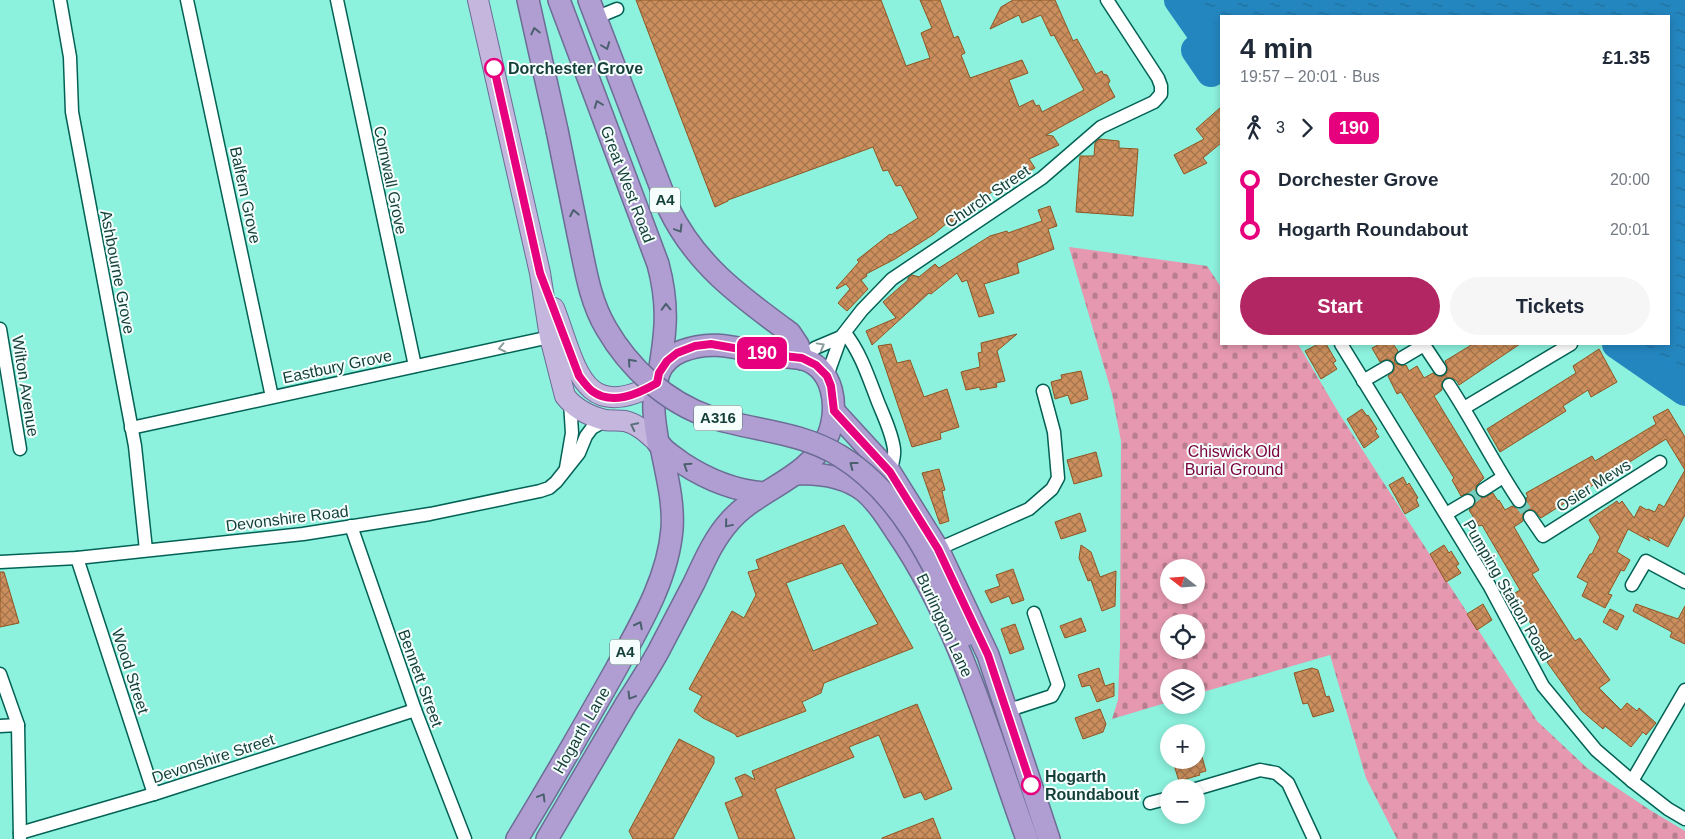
<!DOCTYPE html>
<html lang="en">
<head>
<meta charset="utf-8">
<style>
	:root { --surface:#fff; --page:#f6f6f7; --text:#1f2937; --muted:#747a83; --accent:#b22763 }
	body { margin:0; font-family:Arial,sans-serif; background:var(--page); color:var(--text); height:100vh; display:flex; flex-direction:column; font-size:19px; white-space:nowrap }
	* { box-sizing:border-box; margin:0 }
	p { font-size:16px; color:var(--muted) }
	.icon { flex:none; width:28px; height:28px; fill:none; stroke:currentColor; stroke-width:2; stroke-linecap:round; stroke-linejoin:round }
	.map { position:relative; flex:1; overflow:hidden }
	.sheet { position:absolute; left:1220px; top:15px; width:450px; height:330px; display:flex; flex-direction:column; background:var(--surface); border-radius:0px; box-shadow:0 2px 8px #0003 }
	.sheet>* { flex:none }
	.badge { padding:0 10px; border-radius:8px; font-size:18px; line-height:32px }
	.needle { width:32px; rotate:287deg }
	.controls { position:absolute; left:1160px; top:559px; display:grid; gap:10px }
	.controls a { display:grid; place-items:center; width:45px; height:45px; border-radius:50%; background:var(--surface); box-shadow:0 2px 8px #0003; font-size:25px }
	.map>.badge { position:absolute; translate:-50% -50%; box-shadow:0 0 0 2px #fff }
	.legs { display:flex; align-items:center; gap:8px; height:55px; padding:0 20px; font-size:16px }
	.legs p { margin-inline-start:auto }
	.headline { display:flex; align-items:center; justify-content:space-between; height:85px; padding:0 20px }
	h1 { font-size:28px; font-weight:700; line-height:38px }
	.button { display:flex; gap:10px; margin-top:auto; padding:10px 20px }
	.button a { flex:1; height:58px; border-radius:30px; background:var(--accent); color:#fff; font-size:20px; font-weight:700; line-height:58px; text-align:center }
	.button a+a { background:var(--page); color:var(--text) }
	ul { padding:0 20px; list-style:none }
	li { display:flex; align-items:center; gap:18px; height:50px; font-size:19px }
	li i { display:grid; place-items:center; width:8px; height:100%; margin:0 6px; background:currentColor }
	li i::after { content:''; width:12px; height:12px; margin:-6px; border:4px solid; border-radius:50%; background:var(--surface) }
	li p { margin-inline-start:auto }
	li:first-child i { background:linear-gradient(#0000 50%,currentColor 0) }
	li:last-child i { background:linear-gradient(currentColor 50%,#0000 0) }
	.map>svg:first-child { display:block }
	.cemetery { fill:url(#cemetery-stones); fill-rule:evenodd }
	.water { fill:url(#water-ripples) }
	.lines { fill:none; stroke-linecap:round; stroke-linejoin:round }
	.river { stroke:#2486bf; stroke-width:30 }
	.building { fill:url(#building-cross-hatch); stroke:#8e5622; fill-rule:evenodd }
	.minor-tunnel { stroke:#74cdbc; stroke-width:12; stroke-dasharray:12 6; stroke-linecap:butt }
	.minor-casing { stroke:#036155; stroke-width:15 }
	.primary-casing { stroke:#6c6c95; stroke-width:22 }
	.trunk-casing { stroke:#6c6c95; stroke-width:24 }
	.minor { stroke:#fff; stroke-width:12 }
	.primary { stroke:#c4b6dd; stroke-width:20 }
	.trunk { stroke:#b09ed2; stroke-width:21 }
	.trunk-bridge-casing { stroke:#6c6c95; stroke-width:24; stroke-linecap:butt }
	.trunk-bridge { stroke:#b09ed2; stroke-width:21 }
	.oneway { stroke:#4b606e }
	.oneway2 { stroke:#8a9f9c }
	.oneway3 { stroke:#5a6f7a }
	.line-1-casing { stroke:#fff; stroke-width:11 }
	.line-1 { stroke:#e6007e; stroke-width:8 }
	.stop-1-dot { fill:#fff; stroke:#e6007e; stroke-width:2.5 }
	.labels { text-anchor:middle; stroke-width:4; stroke-linejoin:round; paint-order:stroke }
	.shield { fill:#f5fefc; stroke:#587873; stroke-width:1 }
	.shield-label { font-size:15px; font-weight:bold; fill:#143f38 }
	.stop-label { font-size:16px; font-weight:bold; fill:#143f38; stroke:#f5fefc; text-anchor:start }
	.street-label { font-size:16px; fill:#143f38; stroke:#f5fefc }
	.park-label { font-size:16px; fill:#7a003e; stroke:#f5fefc }
</style>
</head>
<body>
<div class="map">
<svg width="1685" height="839" viewBox="0 0 1685 839">
	<defs>
		<pattern id="cemetery-stones" width="16" height="16" patternUnits="userSpaceOnUse" patternTransform="scale(1.25)"><rect width="16" height="16" fill="#e598af"/><path d="M2 7V4a2 2 0 0 1 4 0v3zM10 15v-3a2 2 0 0 1 4 0v3z" fill="#b87d8f"/></pattern>
		<pattern id="water-ripples" width="26" height="14" patternUnits="userSpaceOnUse" patternTransform="scale(1.25)"><rect width="26" height="14" fill="#2486bf"/><path d="M2 4q2-2 4 0t4 0M15 11q2-2 4 0t4 0" fill="none" stroke="#1e6f9c"/></pattern>
		<pattern id="building-cross-hatch" width="8" height="8" patternUnits="userSpaceOnUse" patternTransform="scale(1.25)"><rect width="8" height="8" fill="#cb8e5c"/><path d="M0 0l8 8M0 8l8-8" fill="none" stroke="#a4754d"/></pattern>
	</defs>
	<rect width="100%" height="100%" fill="#8cf1dd"/>
	<path class="cemetery" d="M1069,247L1207,266L1221,287V344H1298L1340,415L1537,721L1587,768L1650,810L1685,831V839H1397L1366,778L1330,655L1196,694V678H1169V702L1112,719L1118,700L1120,645L1121,441L1112,394ZM1169,568H1196V595H1169ZM1169,622H1196V650H1169Z"/>
	<polygon class="water" points="1179,0 1685,0 1685,391 1617,344 1669,344 1669,16 1221,16 1221,65 1211,72 1196,50 1207,40"/>
	<g class="lines">
		<g class="river">
			<polyline points="1179,0 1207,40 1196,50 1211,72 1221,65"/>
			<polyline points="1617,344 1685,391"/>
		</g>
	</g>
	<g class="building">
		<polygon points="636,0 881,0 906,66 930,58 921,33 932,28 920,0 940,0 954,38 958,36 965,53 961,55 970,78 1022,60 1028,73 1009,80 1019,107 1033,100 1036,106 1039,105 1042,112 1084,90 1054,35 1051,36 1041,15 1022,23 1019,15 990,29 1001,7 1013,0 1055,0 1073,41 1077,39 1096,74 1102,71 1103,74 1107,75 1110,81 1108,84 1115,97 1046,135 1053,136 1059,145 1029,159 1035,168 958,211 959,217 952,222 947,223 934,234 895,259 866,274 867,276 861,280 868,289 847,311 838,303 850,289 846,284 837,289 836,288 859,262 857,260 890,234 891,235 918,218 901,185 896,186 888,170 883,171 873,147 728,200 728,201 715,207"/>
		<polygon points="1221,107 1221,143 1203,158 1207,163 1184,174 1174,155 1204,139 1196,129"/>
		<polygon points="1099,139 1119,141 1119,148 1138,149 1133,216 1076,212 1080,156 1094,156 1095,143"/>
		<polygon points="1050,206 1057,226 1048,229 1054,249 1017,263 1019,273 984,284 994,313 979,317 967,280 962,282 957,273 931,294 929,293 872,345 866,331 896,318 883,302 908,280 908,278 912,275 919,277 935,264 939,268 990,236 1007,231 1008,233 1042,221 1038,210"/>
		<polygon points="1017,334 997,351 1005,381 996,383 997,387 980,390 980,387 966,390 961,372 980,367 978,353 982,352 981,343"/>
		<polygon points="891,344 897,363 910,360 924,397 947,389 959,427 940,433 941,439 912,447 878,346"/>
		<polygon points="1318,344 1326,344 1336,361 1333,363 1337,369 1321,379 1305,351"/>
		<polygon points="1380,344 1393,344 1398,351 1394,358 1395,363 1402,366 1406,365 1409,371 1417,366 1424,378 1433,373 1440,377 1445,375 1448,369 1445,361 1473,344 1520,344 1459,385 1457,381 1452,378 1445,378 1441,385 1442,390 1434,396 1484,478 1476,486 1476,494 1483,498 1493,493 1498,501 1499,500 1505,510 1512,506 1516,508 1523,508 1527,501 1526,498 1528,497 1526,493 1592,456 1595,461 1656,424 1653,417 1668,409 1685,437 1685,515 1668,547 1647,536 1650,541 1628,529 1617,552 1630,560 1624,571 1621,570 1608,594 1612,595 1605,608 1582,596 1588,583 1577,577 1590,554 1592,554 1600,537 1589,520 1617,501 1619,504 1622,501 1634,518 1640,506 1647,510 1648,509 1655,512 1659,504 1664,507 1685,470 1666,439 1541,518 1534,510 1526,510 1523,514 1523,521 1514,527 1539,570 1532,574 1575,641 1580,638 1610,680 1599,688 1621,710 1627,703 1637,711 1639,708 1656,723 1646,735 1643,732 1631,747 1605,726 1603,729 1582,711 1547,662 1553,657 1512,595 1520,590 1482,525 1479,526 1469,510 1475,505 1475,497 1468,493 1461,496 1452,480 1454,478 1401,392 1397,394 1388,376 1394,371 1394,363 1387,359 1380,362 1372,348"/>
		<polygon points="1599,349 1617,382 1591,397 1588,390 1563,406 1566,411 1500,452 1487,429 1576,373 1573,366"/>
		<polygon points="1081,371 1088,399 1071,404 1068,395 1055,399 1051,382 1062,379 1061,375"/>
		<polygon points="1362,409 1367,416 1368,415 1377,429 1375,431 1379,437 1364,448 1347,419"/>
		<polygon points="1096,452 1102,476 1074,484 1067,460"/>
		<polygon points="939,469 945,490 942,491 949,521 940,524 922,473"/>
		<polygon points="1403,477 1407,485 1409,483 1418,498 1416,499 1419,506 1405,514 1389,485"/>
		<polygon points="1080,513 1086,531 1061,539 1055,522"/>
		<path d="M844,525L913,648L824,683L821,693L802,702L806,711L737,737L735,734L703,718L694,711L702,696L689,689L732,611L744,618L756,595L748,572L759,569L756,560ZM842,563L878,624L813,651L786,583Z"/>
		<polygon points="1081,545 1091,552 1100,577 1116,571 1115,606 1102,611 1091,580 1088,581 1079,558"/>
		<polygon points="1444,545 1449,553 1451,551 1459,564 1456,566 1461,573 1446,582 1430,554"/>
		<polygon points="1013,569 1024,600 1012,604 1009,596 991,603 985,591 1000,586 996,575"/>
		<polygon points="0,572 4,572 19,623 0,627"/>
		<polygon points="1483,604 1492,620 1477,630 1467,614"/>
		<polygon points="1636,604 1678,619 1685,606 1685,644 1670,637 1672,632 1633,611"/>
		<polygon points="1610,609 1624,616 1617,630 1603,622"/>
		<polygon points="1081,618 1086,631 1065,638 1060,626"/>
		<polygon points="1015,624 1024,649 1010,654 1001,629"/>
		<polygon points="1099,668 1105,686 1114,683 1114,696 1097,702 1090,685 1082,687 1078,675"/>
		<polygon points="1312,668 1318,670 1326,697 1329,696 1334,711 1313,717 1308,703 1303,704 1294,673"/>
		<polygon points="917,704 952,789 925,800 921,792 904,798 879,735 849,747 854,757 775,789 795,839 739,839 725,803 743,796 735,778 745,774 755,780 752,771"/>
		<polygon points="1100,709 1106,724 1103,732 1083,739 1075,718"/>
		<polygon points="679,739 714,757 714,763 673,839 633,839 629,831"/>
		<polygon points="1202,757 1206,771 1199,773 1200,775 1179,781 1174,765"/>
		<polygon points="933,818 941,839 882,839 882,838"/>
	</g>
	<g class="lines">
		<g class="minor-tunnel">
			<polyline points="1468,501 1483,490"/>
			<polyline points="1519,501 1530,517"/>
		</g>
		<g class="minor-casing">
			<g id="minor">
				<polyline points="60,0 70,57 72,112 135,446 146,550"/>
				<polyline points="187,0 272,397"/>
				<polyline points="337,0 415,366"/>
				<polyline points="595,18 617,9"/>
				<polyline points="0,329 20,449"/>
				<path d="M845,333C861,353 869,379 878,402C884,417 892,433 894,449C895,457 892,465 890,472"/>
				<polyline points="1341,344 1489,585 1543,686 1596,750 1632,781 1668,809 1685,819"/>
				<polyline points="1424,345 1440,369"/>
				<polyline points="1402,358 1424,345 1423,344"/>
				<polyline points="803,359 815,348 841,337 862,310 892,279 1042,178 1101,127 1154,102 1161,94 1161,86 1158,78 1107,0"/>
				<polyline points="827,376 841,337"/>
				<polyline points="1363,381 1387,367"/>
				<path d="M1449,385C1474,423 1494,464 1519,501"/>
				<polyline points="1464,408 1571,344"/>
				<polyline points="131,428 550,337"/>
				<polyline points="566,468 572,433 570,402"/>
				<polyline points="1483,490 1503,477"/>
				<polyline points="1446,514 1468,501"/>
				<polyline points="1530,517 1543,536 1660,462"/>
				<polyline points="351,526 415,710 465,839"/>
				<polyline points="938,549 1029,509 1052,489 1058,478 1054,432 1043,391"/>
				<polyline points="77,558 154,794"/>
				<polyline points="0,562 77,558 303,534 430,514 540,491 549,488 556,482 579,453 586,436 592,428 606,420"/>
				<polyline points="1632,585 1646,561 1685,582"/>
				<polyline points="0,674 18,725 20,839"/>
				<polyline points="1006,711 1052,696 1058,685 1034,613"/>
				<polyline points="0,726 18,725"/>
				<polyline points="1632,781 1685,690"/>
				<polyline points="1196,789 1260,770 1276,773 1288,783 1314,839"/>
				<polyline points="1150,803 1169,798"/>
				<polyline points="20,833 154,794 415,710"/>
			</g>
		</g>
		<g class="primary-casing">
			<g id="primary">
				<path d="M478,0L540,273L550,337L565,396C575,409 589,416 605,420C612,421 618,420 625,421C638,424 648,434 658,443"/>
				<path d="M554,308C576,364 581,426 657,383"/>
			</g>
		</g>
		<g class="trunk-casing">
			<g id="trunk">
				<polyline points="528,0 557,130"/>
				<path d="M559,0L658,264C669,305 666,332 659,373"/>
				<path d="M589,0L669,209C696,265 741,297 790,333L798,345L802,359"/>
				<polyline points="834,411 890,472 938,549 988,655 1049,839"/>
				<path d="M796,474C820,473 844,476 864,491C878,503 887,518 897,533C960,625 989,735 1027,839"/>
				<path d="M517,839C551,783 584,726 616,669C640,625 668,579 672,529C674,501 666,473 661,446"/>
				<path d="M547,839C573,794 600,749 626,704C637,687 648,670 658,652C670,629 682,606 694,583C704,562 713,540 729,522C757,489 807,480 827,438C840,410 835,364 798,358C790,357 782,357 774,355C741,350 715,338 682,351C672,355 663,363 659,373C656,382 656,393 654,402C653,415 656,429 658,443C664,451 674,457 682,463C708,480 734,491 765,493"/>
			</g>
		</g>
		<use href="#minor" class="minor"/>
		<use href="#primary" class="primary"/>
		<use href="#trunk" class="trunk"/>
		<g class="trunk-bridge-casing">
			<path id="trunk-bridge" d="M557,130C564,165 571,199 578,234C585,266 589,299 606,328C629,368 666,402 710,417C753,431 800,431 840,456C904,495 936,570 966,635"/>
		</g>
		<use href="#trunk-bridge" class="trunk-bridge"/>
	</g>
	<defs><path id="oneway-chevron" d="M-2-3.5L2.5 0L-2 3.5" fill="none" stroke-width="1.6" stroke-linecap="round" stroke-linejoin="round" transform="scale(1.25)"/></defs>
	<g class="oneway">
		<use href="#oneway-chevron" transform="translate(535 31) rotate(-103)"/>
		<use href="#oneway-chevron" transform="translate(606 46) rotate(69)"/>
		<use href="#oneway-chevron" transform="translate(598 104) rotate(-111)"/>
		<use href="#oneway-chevron" transform="translate(574 213) rotate(-101)"/>
		<use href="#oneway-chevron" transform="translate(679 229) rotate(59)"/>
		<use href="#oneway-chevron" transform="translate(666 307) rotate(-91)"/>
		<use href="#oneway-chevron" transform="translate(631 362) rotate(-132)"/>
		<use href="#oneway-chevron" transform="translate(853 465) rotate(-143)"/>
		<use href="#oneway-chevron" transform="translate(687 466) rotate(-147)"/>
		<use href="#oneway-chevron" transform="translate(728 524) rotate(130)"/>
		<use href="#oneway-chevron" transform="translate(639 625) rotate(-63)"/>
		<use href="#oneway-chevron" transform="translate(631 696) rotate(121)"/>
		<use href="#oneway-chevron" transform="translate(542 797) rotate(-59)"/>
	</g>
	<g class="oneway2">
		<use href="#oneway-chevron" transform="translate(821 346) rotate(-29)"/>
		<use href="#oneway-chevron" transform="translate(502 348) rotate(168)"/>
	</g>
	<use class="oneway3" href="#oneway-chevron" transform="translate(634 426) rotate(-154)"/>
	<g class="lines">
		<g class="line-1-casing">
			<path id="line-1" d="M494,68L540,273L579,376C583,381 587,387 592,391C612,406 638,394 657,383L659,373L667,361L677,353L695,346L711,344L774,355L802,358L816,365L827,376L831,386L834,411L890,472L938,549L988,655L1031,785"/>
		</g>
		<use href="#line-1" class="line-1"/>
	</g>
	<g class="stop-1-dot">
		<circle cx="494" cy="68" r="9"/>
		<circle cx="1031" cy="785" r="9"/>
	</g>
	<g class="labels">
		<g class="shield">
			<rect x="650" y="187.5" width="30" height="25" rx="4"/>
			<rect x="694" y="405.5" width="48" height="25" rx="4"/>
			<rect x="610" y="639.5" width="30" height="25" rx="4"/>
		</g>
		<g class="shield-label">
			<text x="665" y="205">A4</text>
			<text x="718" y="423">A316</text>
			<text x="625" y="657">A4</text>
		</g>
		<g class="stop-label">
			<text x="508" y="74">Dorchester Grove</text>
			<text x="1045" y="782">Hogarth<tspan x="1045" dy="18">Roundabout</tspan></text>
		</g>
		<g class="street-label">
			<text transform="translate(391 180) rotate(78)" y="6">Cornwall Grove</text>
			<text transform="translate(628 184) rotate(69)" y="6">Great West Road</text>
			<text transform="translate(246 195) rotate(78)" y="6">Balfern Grove</text>
			<text transform="translate(987 196) rotate(-34)" y="6">Church Street</text>
			<text transform="translate(118 272) rotate(79)" y="6">Ashbourne Grove</text>
			<text transform="translate(337 366) rotate(-12)" y="6">Eastbury Grove</text>
			<text transform="translate(26 386) rotate(81)" y="6">Wilton Avenue</text>
			<text transform="translate(1593 485) rotate(-32)" y="6">Osier Mews</text>
			<text transform="translate(287 518) rotate(-7)" y="6">Devonshire Road</text>
			<text transform="translate(1508 590) rotate(60)" y="6">Pumping Station Road</text>
			<text transform="translate(945 625) rotate(65)" y="6">Burlington Lane</text>
			<text transform="translate(131 671) rotate(72)" y="6">Wood Street</text>
			<text transform="translate(421 678) rotate(70)" y="6">Bennett Street</text>
			<text transform="translate(581 730) rotate(-60)" y="6">Hogarth Lane</text>
			<text transform="translate(213 758) rotate(-18)" y="6">Devonshire Street</text>
		</g>
		<g class="park-label">
			<text x="1234" y="457">Chiswick Old<tspan x="1234" dy="18">Burial Ground</tspan></text>
		</g>
	</g>
</svg>
<div class="controls">
<a><svg class="needle" viewBox="-14 -14 28 28"><path d="M0-13l5 13h-10z" fill="#e53935"/><path d="M0 13l5-13h-10z" fill="#747a83"/></svg></a>
<a><svg class="icon" aria-label="locate" viewBox="0 0 24 24"><circle cx="12" cy="12" r="6"/><path d="M12 2v4M12 18v4M2 12h4M18 12h4"/></svg></a>
<a><svg class="icon" aria-label="layers" viewBox="0 0 24 24"><path d="M12 4l9 5-9 5-9-5zM3 14l9 5 9-5"/></svg></a>
<a>+</a>
<a>−</a>
</div>
<b class="badge" style="left:762px;top:353px;background:#e6007e;color:#fff">190</b>
<section class="sheet">
<div class="headline"><div><h1>4 min</h1><p>19:57 – 20:01 · Bus</p></div><b>£1.35</b></div>
<div class="legs"><svg class="icon" aria-label="walk" viewBox="0 0 24 24"><circle cx="13" cy="4" r="2"/><path d="M13 8l-2 6 4 7M11 14l-3 7M7 12l3-4h3l4 4"/></svg>3<svg class="icon" aria-label="forward" viewBox="0 0 24 24"><path d="M9 5l7 7-7 7"/></svg><b class="badge" style="background:#e6007e;color:#fff">190</b></div>
<ul>
<li><i style="color:#e6007e"></i><b>Dorchester Grove</b><p>20:00</p></li>
<li><i style="color:#e6007e"></i><b>Hogarth Roundabout</b><p>20:01</p></li>
</ul>
<div class="button"><a>Start</a><a>Tickets</a></div>
</section>
</div>
</body>
</html>
